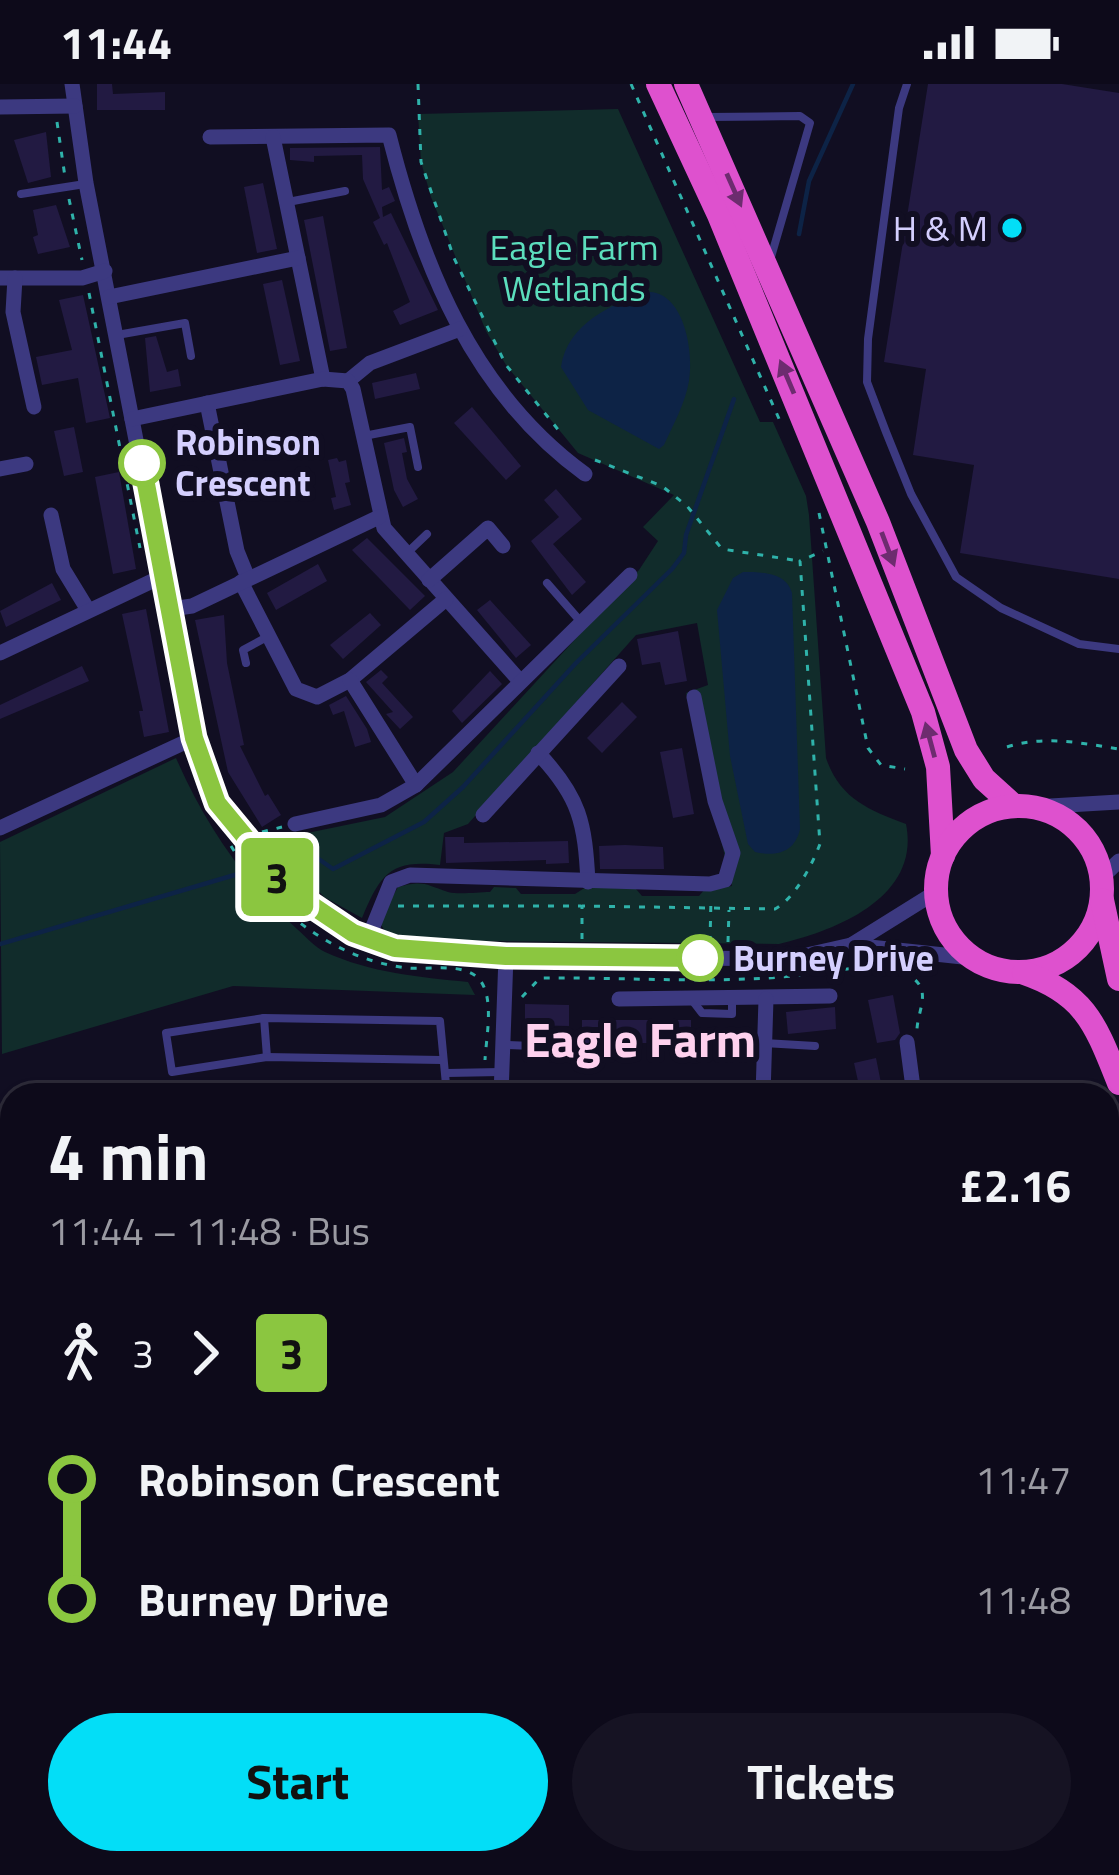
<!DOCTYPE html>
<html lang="en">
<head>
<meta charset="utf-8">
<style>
	:root { --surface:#0d0a1a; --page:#161323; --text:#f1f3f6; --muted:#9a9aa2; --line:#2d2b39; --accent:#03def7 }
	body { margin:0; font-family:"Titillium Web",sans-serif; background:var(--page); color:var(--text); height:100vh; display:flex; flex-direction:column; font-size:45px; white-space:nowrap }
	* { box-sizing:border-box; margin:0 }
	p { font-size:39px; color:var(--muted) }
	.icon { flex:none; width:66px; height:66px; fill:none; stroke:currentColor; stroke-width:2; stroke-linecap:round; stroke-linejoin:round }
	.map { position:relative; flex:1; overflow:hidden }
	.side { position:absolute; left:0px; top:999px; width:1119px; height:792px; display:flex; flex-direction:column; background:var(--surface); border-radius:36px 36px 0 0; box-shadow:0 3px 9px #0004,0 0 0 3px var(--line) }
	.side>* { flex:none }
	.badge { padding:0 24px; border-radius:9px; font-size:42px; line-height:78px }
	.map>.badge { position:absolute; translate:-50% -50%; box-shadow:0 0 0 6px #fff }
	.legs { display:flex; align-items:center; gap:18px; height:132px; padding:0 48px; font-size:39px }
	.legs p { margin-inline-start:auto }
	.overview { display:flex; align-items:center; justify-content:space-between; height:204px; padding:0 48px }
	h1 { font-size:66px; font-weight:700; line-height:90px }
	.button { display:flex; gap:24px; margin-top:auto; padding:24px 48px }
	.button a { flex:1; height:138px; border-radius:72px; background:var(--accent); color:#111; font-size:48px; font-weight:700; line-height:138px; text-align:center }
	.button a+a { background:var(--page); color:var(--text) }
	ul { padding:0 48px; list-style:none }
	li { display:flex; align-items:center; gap:42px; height:120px; font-size:45px }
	li i { display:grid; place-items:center; width:18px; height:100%; margin:0 15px; background:currentColor }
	li i::after { content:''; width:30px; height:30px; margin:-15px; border:9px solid; border-radius:50%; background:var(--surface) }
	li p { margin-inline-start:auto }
	li:first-child i { background:linear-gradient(#0000 50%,currentColor 0) }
	li:last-child i { background:linear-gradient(currentColor 50%,#0000 0) }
	.status { display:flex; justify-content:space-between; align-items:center; height:84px; padding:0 60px; background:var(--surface); direction:ltr }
	.status svg { height:33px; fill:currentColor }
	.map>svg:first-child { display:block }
	.green { fill:#112c2b }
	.water { fill:#0d2346 }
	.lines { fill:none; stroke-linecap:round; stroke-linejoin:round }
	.stream { stroke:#0d2346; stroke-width:4.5 }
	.building { fill:#221a42 }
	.path { stroke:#2fb2aa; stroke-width:3; stroke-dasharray:6 9; stroke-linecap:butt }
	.service { stroke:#3c3980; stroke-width:8 }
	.minor { stroke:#3c3980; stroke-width:15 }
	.tertiary { stroke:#3c3980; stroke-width:18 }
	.trunk { stroke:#de51ce; stroke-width:24 }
	.oneway { fill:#6d2c6f }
	.line-1-casing { stroke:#fff; stroke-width:27 }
	.line-1 { stroke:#8bc640; stroke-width:18 }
	.poi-dot { fill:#03def7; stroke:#110e22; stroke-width:4.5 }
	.stop-1-dot { fill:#fff; stroke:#8bc640; stroke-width:6 }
	.labels { text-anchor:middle; stroke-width:12; stroke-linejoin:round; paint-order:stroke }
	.poi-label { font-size:36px; fill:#d4cffe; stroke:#110e22; text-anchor:end }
	.park-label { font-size:36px; fill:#5cdebd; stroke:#110e22 }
	.stop-label { font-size:36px; font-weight:bold; fill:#d4cffe; stroke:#110e22; text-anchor:start }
	.district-label { font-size:48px; font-weight:bold; fill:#fed1ee; stroke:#110e22 }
</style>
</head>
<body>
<div class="status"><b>11:44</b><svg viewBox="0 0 49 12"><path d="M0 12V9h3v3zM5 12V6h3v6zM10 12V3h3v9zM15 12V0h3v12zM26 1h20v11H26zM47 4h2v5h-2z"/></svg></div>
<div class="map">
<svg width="1119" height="1791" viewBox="0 0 1119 1791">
	<rect width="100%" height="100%" fill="#110e22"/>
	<g class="green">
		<path d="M618,25L760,338H773L806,412L809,431L826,674C840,715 869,726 906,740C921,814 835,847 779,860L400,856L386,849L379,837L398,803C423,796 425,800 448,808C459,811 478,808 490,808L494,803L516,804L521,810H575L586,803L636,805L642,812H699L705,805L732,802L686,609L708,601L697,539L636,551L468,740L444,749L440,781C390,775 380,791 362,834L324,813L273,756L385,733L453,688L639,486L658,457L643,443L674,411L578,369L506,281L486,247L431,113L421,78L418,30Z"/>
		<path d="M176,674C205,740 243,797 297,845C306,853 315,863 325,868C371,889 419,893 468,898L475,911L233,902L2,970L0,758Z"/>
		<polygon points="1107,1606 1119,1607 1119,1696 1107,1763"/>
	</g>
	<g class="water">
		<path d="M650,208C685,210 694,270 689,297C685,320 673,341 664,361L659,365L588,326L561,283C567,240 612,219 650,208Z"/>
		<path d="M743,488C762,488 786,488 792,509L800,745C795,768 777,773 755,768L748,760L730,672L717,526L733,494Z"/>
	</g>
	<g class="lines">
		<g class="stream">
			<polyline points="799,150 809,97 853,0"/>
			<polyline points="310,769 333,785 424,738 463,703 576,579 672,485 684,469 686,451 734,315"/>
			<polyline points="0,860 238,790"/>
		</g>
	</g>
	<g class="building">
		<polygon points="97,0 112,0 113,10 165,8 165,26 97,26"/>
		<polygon points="928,0 1062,0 1119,9 1119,495 960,469 974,381 913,371 926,285 884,278"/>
		<polygon points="46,48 51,93 28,99 14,56"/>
		<polygon points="380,63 382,106 389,103 395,117 382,123 383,133 391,129 438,226 400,241 393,227 410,218 387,159 384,161 373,138 380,134 363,95 362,71 314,72 314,78 290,76 290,64"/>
		<polygon points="263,99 277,165 257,169 244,103"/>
		<polygon points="56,121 70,163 38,170 33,153 38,151 33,126"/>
		<polygon points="323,132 347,264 330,267 304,136"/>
		<polygon points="282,196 300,277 280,281 263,200"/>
		<polygon points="83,211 110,334 86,339 78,294 42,301 36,273 72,266 59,216"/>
		<polygon points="156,252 167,288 178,285 181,302 150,308 145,254"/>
		<polygon points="416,289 420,305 375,315 372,299"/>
		<polygon points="472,323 521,382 506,396 454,339"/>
		<polygon points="74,343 83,388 64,392 54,347"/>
		<polygon points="404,354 407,368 402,369 407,395 418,415 403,423 394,406 384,359"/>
		<polygon points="337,374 339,378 346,376 350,398 345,399 351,421 334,426 331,414 336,413 328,376"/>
		<polygon points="119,388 136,485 113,490 95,393"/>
		<polygon points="556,405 582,435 553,460 586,498 572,511 531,457 559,433 544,416"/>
		<polygon points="367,454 425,512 410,526 352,466"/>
		<polygon points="318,480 327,497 276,526 267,509"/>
		<polygon points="52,499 61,516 6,543 0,527"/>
		<polygon points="490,516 531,561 516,574 477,526"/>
		<polygon points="146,525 169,648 144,653 139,627 143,627 122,530"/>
		<polygon points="370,529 381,541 343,575 330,561"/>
		<polygon points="224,531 227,579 244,661 240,662 265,712 268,710 281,731 262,743 228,688 195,536"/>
		<polygon points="678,547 687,597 665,601 660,578 642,581 637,555"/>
		<polygon points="82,582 89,597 0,635 0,621"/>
		<polygon points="381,586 388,593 382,599 413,633 400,645 386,630 393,628 366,598"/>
		<polygon points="490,587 502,600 462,639 452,627"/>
		<polygon points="346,612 367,645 371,658 355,663 344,627 333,631 329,621"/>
		<polygon points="622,618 637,633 602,669 587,654"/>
		<polygon points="682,664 694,730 673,734 660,668"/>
		<polygon points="445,753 464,753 464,759 568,757 569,779 546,780 546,776 446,779"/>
		<polygon points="625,761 663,763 664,785 600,785 599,762"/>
		<polygon points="893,911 900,949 895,956 877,959 868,916"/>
		<polygon points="525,920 569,921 569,942 525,941"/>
		<polygon points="835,923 836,945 788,950 786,928"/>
		<rect x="582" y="936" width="109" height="23"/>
		<polygon points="876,974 883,1009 861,1011 854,979"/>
	</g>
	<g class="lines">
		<g class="path">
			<polyline points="418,0 421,78 454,174 506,281 560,348"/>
			<polyline points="631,0 780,337"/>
			<polyline points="57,38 65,93"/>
			<polyline points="69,115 82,176"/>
			<polyline points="89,209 140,464"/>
			<polyline points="595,376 662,402 687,422 722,465 800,477"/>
			<polyline points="819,429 868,664 881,681 905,685"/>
			<path d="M1007,663C1044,651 1081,659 1119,665"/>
			<polyline points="262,748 282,743"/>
			<path d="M231,762C270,825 334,876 408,884C430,886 463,878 479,895C495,913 486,954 485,976"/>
			<polyline points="398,822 581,822"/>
			<path d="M582,855V822L775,825C795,814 812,781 820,760L800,477L823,467"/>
			<polyline points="710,858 711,814"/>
			<polyline points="728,858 729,826"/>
			<path d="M522,913L540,894C629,893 723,901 812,890C840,887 889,874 913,894C931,908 918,926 917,945"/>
			<polyline points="1107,1363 1119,1378"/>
			<polyline points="0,1529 12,1548"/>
			<polyline points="1107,1575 1119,1556"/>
			<polyline points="234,1779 251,1791"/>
			<polyline points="964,1779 965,1791"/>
			<polyline points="1028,1791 1029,1779"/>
		</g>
		<g class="service">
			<polyline points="907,0 899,24 868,255 867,298 886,348 911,410 956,493 1001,524 1079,560 1119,565"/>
			<polyline points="708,33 800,32 810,39 771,173"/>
			<polyline points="21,110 85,100"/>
			<polyline points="288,118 345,107"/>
			<polyline points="117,251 185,239 191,272"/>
			<polyline points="364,352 410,343 418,383"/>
			<polyline points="407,469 427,450"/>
			<polyline points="547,499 581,538"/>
			<polyline points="246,579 243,566 267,553"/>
			<polyline points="692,916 702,929 732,930 732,915"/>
			<polyline points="264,934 267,973"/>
			<polyline points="764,959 815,962"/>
			<polyline points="505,961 557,963"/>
			<polyline points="441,976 267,973 172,988 166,949 264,934 440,937 447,1011"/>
			<polyline points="447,989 500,988"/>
		</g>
		<g class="minor">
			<polyline points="72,0 86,99 194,654 217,719 289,806 353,849 395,864 506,872 789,875 851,861 972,874"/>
			<polyline points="0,23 75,22"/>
			<path d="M210,53L389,51C422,181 472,308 585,390"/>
			<polyline points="273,53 323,295"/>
			<polyline points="0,194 82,194 105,187"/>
			<polyline points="15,194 13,228 34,323"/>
			<polyline points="109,213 298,174"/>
			<polyline points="348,297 370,279 460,245"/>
			<polyline points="207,319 237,467 248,494"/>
			<polyline points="132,335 323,295 348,297 353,305 384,444 519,596"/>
			<polyline points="0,385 26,380"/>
			<polyline points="51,431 63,485 88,526"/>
			<polyline points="429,496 488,444 503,462"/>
			<polyline points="241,498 296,605 317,613 350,596 446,515"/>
			<polyline points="171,525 192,522 379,433"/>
			<polyline points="0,569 165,491"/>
			<polyline points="350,596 416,701"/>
			<path d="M538,669C580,713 585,739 588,798"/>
			<polyline points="1033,723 1119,718"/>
			<polyline points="483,731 619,582"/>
			<polyline points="295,740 381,721 416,701 630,491"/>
			<polyline points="0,744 194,654"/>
			<polyline points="1101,794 1119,777"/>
			<polyline points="368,855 391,798 410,791 710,800 725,796 733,769 715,717 694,613"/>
			<polyline points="851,861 936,808"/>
			<polyline points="619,915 830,912"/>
			<polyline points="907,958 914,1011"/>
			<polyline points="501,1011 506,872"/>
			<polyline points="763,1011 766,915"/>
			<polyline points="0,1121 12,1142"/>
			<polyline points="0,1213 12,1207"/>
			<polyline points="0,1362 12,1357"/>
			<polyline points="1107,1470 1119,1518"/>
			<polyline points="407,1779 408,1791"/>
			<polyline points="55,1791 67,1779"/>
			<polyline points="201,1791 210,1779"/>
		</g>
		<g class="tertiary">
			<polyline points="0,1578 12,1598"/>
			<polyline points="176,1779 190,1791"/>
		</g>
		<g class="trunk">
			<polyline points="658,0 719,131 923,628 938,683 943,772"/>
			<polyline points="686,0 878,438 966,666 984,695 1014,722"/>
			<circle cx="1019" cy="805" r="83"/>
			<polyline points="1102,816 1119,895"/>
			<path d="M1024,889C1086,910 1096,942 1119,999"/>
		</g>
	</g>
	<defs><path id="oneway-solid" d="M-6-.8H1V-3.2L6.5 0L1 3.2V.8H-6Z" transform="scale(3)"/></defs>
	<g class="oneway">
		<use href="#oneway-solid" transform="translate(734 106) rotate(66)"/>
		<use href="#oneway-solid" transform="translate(787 293) rotate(-113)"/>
		<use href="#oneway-solid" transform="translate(888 465) rotate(69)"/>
		<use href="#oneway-solid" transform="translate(930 656) rotate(-105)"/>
	</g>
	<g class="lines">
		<g class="line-1-casing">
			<polyline id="line-1" points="142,379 194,654 217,719 289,806 353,849 395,864 506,872 700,874"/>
		</g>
		<use href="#line-1" class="line-1"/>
	</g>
	<circle class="poi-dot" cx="1012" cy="144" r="12"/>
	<g class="stop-1-dot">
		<circle cx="142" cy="379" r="21"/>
		<circle cx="700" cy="874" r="21"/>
	</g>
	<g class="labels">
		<g class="poi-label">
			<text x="988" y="157">H &amp; M</text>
		</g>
		<g class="park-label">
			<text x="574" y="176">Eagle Farm<tspan x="574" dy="41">Wetlands</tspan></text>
		</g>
		<g class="stop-label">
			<text x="175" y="371">Robinson<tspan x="175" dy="41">Crescent</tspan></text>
			<text x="733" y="887">Burney Drive</text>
		</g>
		<g class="district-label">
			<text x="640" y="973">Eagle Farm</text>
		</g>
	</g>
</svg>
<b class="badge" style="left:277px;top:793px;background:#8bc640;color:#111">3</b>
<section class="side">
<div class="overview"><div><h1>4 min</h1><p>11:44 – 11:48 · Bus</p></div><b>£2.16</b></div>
<div class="legs"><svg class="icon" aria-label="walk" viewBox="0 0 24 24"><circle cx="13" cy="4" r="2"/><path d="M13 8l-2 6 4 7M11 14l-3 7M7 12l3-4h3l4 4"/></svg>3<svg class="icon" aria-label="forward" viewBox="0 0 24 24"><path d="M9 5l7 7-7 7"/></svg><b class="badge" style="background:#8bc640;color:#111">3</b></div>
<ul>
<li><i style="color:#8bc640"></i><b>Robinson Crescent</b><p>11:47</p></li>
<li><i style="color:#8bc640"></i><b>Burney Drive</b><p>11:48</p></li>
</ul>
<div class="button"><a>Start</a><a>Tickets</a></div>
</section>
</div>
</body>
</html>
